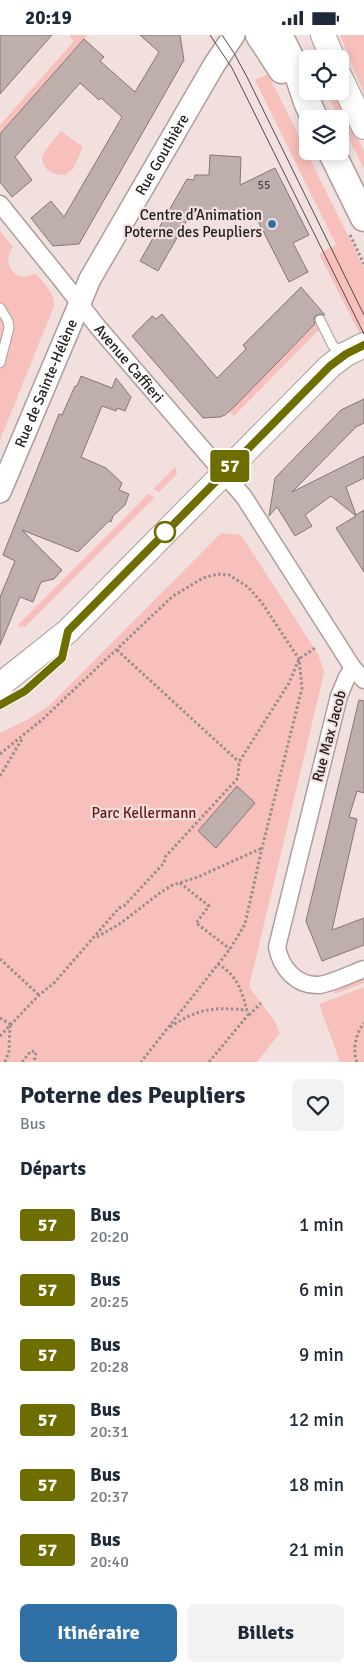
<!DOCTYPE html>
<html lang="fr">
<head>
<meta charset="utf-8">
<style>
	:root { --surface:#fff; --page:#f2f2f3; --text:#1f2937; --muted:#747a83; --accent:#2f70a6 }
	body { margin:0; font-family:Signika,sans-serif; background:var(--page); color:var(--text); height:100vh; display:flex; flex-direction:column; font-size:19px; white-space:nowrap }
	* { box-sizing:border-box; margin:0 }
	p { font-size:16px; color:var(--muted) }
	.icon { flex:none; width:28px; height:28px; fill:none; stroke:currentColor; stroke-width:2; stroke-linecap:round; stroke-linejoin:round }
	.map { position:relative; height:1027px; overflow:hidden }
	.sheet { display:flex; flex-direction:column; background:var(--surface); flex:1 }
	.sheet>* { flex:none }
	.badge { padding:0 10px; border-radius:4px; font-size:18px; line-height:32px }
	.buttons { position:absolute; left:299px; top:15px; display:grid; gap:10px }
	.buttons a { display:grid; place-items:center; width:50px; height:50px; border-radius:8px; background:var(--surface); box-shadow:0 2px 12px #0003; font-size:25px }
	.map>.badge { position:absolute; translate:-50% -50%; box-shadow:0 0 0 2px #fff }
	h2 { padding:0 20px; font-size:19px; line-height:45px }
	.round { display:grid; place-items:center; flex:none; width:52px; height:52px; border-radius:8px; background:var(--page) }
	.summary { display:flex; align-items:center; justify-content:space-between; height:85px; padding:0 20px }
	h1 { font-size:24px; font-weight:700; line-height:38px }
	.button { display:flex; gap:10px; margin-top:auto; padding:10px 20px }
	.button a { flex:1; height:58px; border-radius:8px; background:var(--accent); color:#fff; font-size:20px; font-weight:700; line-height:58px; text-align:center }
	.button a+a { background:var(--page); color:var(--text) }
	ul { padding:0; list-style:none }
	li { display:flex; align-items:center; gap:15px; height:65px; padding:0 20px }
	li div { flex:1 }
	li b { display:block; font-size:19px }
	li em { font-style:normal }
	li .badge { min-width:55px; font-weight:700; text-align:center }
	.status { display:flex; justify-content:space-between; align-items:center; height:35px; padding:0 25px; background:var(--surface); direction:ltr }
	.status svg { height:14px; fill:currentColor }
	.map>svg:first-child { display:block }
	.green { fill:#f8c0ba }
	.building { fill:#beaeac; stroke:#867675 }
	.lines { fill:none; stroke-linecap:round; stroke-linejoin:round }
	.service-casing { stroke:#ad9d9b; stroke-width:11 }
	.minor-casing { stroke:#ad9d9b; stroke-width:19 }
	.tertiary-casing { stroke:#ad9d9b; stroke-width:24 }
	.secondary-casing { stroke:#ad9d9b; stroke-width:26 }
	.primary-casing { stroke:#ad9d9b; stroke-width:29 }
	.path { stroke:#9a8e8c; stroke-width:3; stroke-dasharray:2.5 2.5; stroke-linecap:butt }
	.service { stroke:#fff; stroke-width:9 }
	.minor { stroke:#fff; stroke-width:16 }
	.tertiary { stroke:#fff; stroke-width:21 }
	.secondary { stroke:#fff; stroke-width:24 }
	.primary { stroke:#fff; stroke-width:26 }
	.tram { stroke:#514948; stroke-width:1 }
	.line-casing { stroke:#fff; stroke-width:11 }
	.line { stroke:#6e6e00; stroke-width:8 }
	.poi-dot { fill:#2f70a6; stroke:#f1e0de; stroke-width:2 }
	.stop-dot { fill:#fff; stroke:#6e6e00; stroke-width:2.5 }
	.labels { text-anchor:middle; stroke-width:4.5; stroke-linejoin:round; paint-order:stroke }
	.number-label { font-size:12px; fill:#4a4140 }
	.street-label { font-size:15px; fill:#231d1c; stroke:#f1e0de }
	.poi-label { font-size:15px; fill:#231d1c; stroke:#f1e0de; text-anchor:end }
	.park-label { font-size:15px; fill:#701215; stroke:#f1e0de }
</style>
</head>
<body>
<div class="status"><b>20:19</b><svg viewBox="0 0 49 12"><path d="M0 12V9h3v3zM5 12V6h3v6zM10 12V3h3v9zM15 12V0h3v12zM26 1h20v11H26zM47 4h2v5h-2z"/></svg></div>
<div class="map">
<svg width="364" height="1027" viewBox="0 0 364 1027">
	<rect width="100%" height="100%" fill="#f1e0de"/>
	<g class="green">
		<polygon points="71,0 87,0 0,99 0,90 74,6 70,2"/>
		<polygon points="340,0 364,0 364,59"/>
		<polygon points="268,39 364,233 364,307 319,219 336,210 255,45"/>
		<polygon points="326,56 334,56 364,116 364,134"/>
		<path d="M61,96L83,112L73,134L65,140C53,140 45,137 42,124L44,117Z"/>
		<path d="M0,196L13,212C0,228 16,250 35,238C44,248 54,257 54,271L0,405Z"/>
		<polygon points="317,288 319,295 234,381 229,377"/>
		<polygon points="175,432 177,439 159,457 153,454"/>
		<polygon points="148,459 155,462 25,592 17,591"/>
		<polygon points="221,498 241,500 318,619 324,636 321,651 249,952 274,985 280,998 257,1027 0,1027 0,698 29,684 50,670"/>
		<polygon points="364,944 364,948 335,959 334,955"/>
		<polygon points="364,952 364,1027 340,1027 319,969"/>
	</g>
	<g class="building">
		<polygon points="0,0 52,0 0,59"/>
		<polygon points="140,0 180,0 184,25 79,209 53,211 31,183 51,166 64,182 122,82 101,63 99,65 80,48 15,122 32,145 12,162 0,147 0,99 84,4 104,22 100,26 135,57 159,17"/>
		<polygon points="210,120 241,122 240,150 275,133 309,200 293,208 308,237 289,247 256,182 190,180 158,236 140,226 187,144 194,145 195,140 209,140"/>
		<polygon points="301,252 325,280 320,279 315,281 314,285 315,289 235,371 225,380 220,382 203,383 132,301 152,281 156,284 162,279 217,343 246,314 243,310"/>
		<polygon points="81,341 112,353 116,343 131,362 125,376 117,373 116,376 102,371 81,422 106,433 122,448 119,455 129,459 125,470 113,481 111,487 109,486 78,517 22,495 62,535 54,544 41,547 33,567 20,562 0,610 0,562 15,526 3,520 59,379 62,380 75,351 77,351"/>
		<polygon points="364,364 364,388 356,392 292,457 364,421 364,443 346,452 356,480 364,475 364,537 336,493 356,481 331,461 305,480 312,491 295,501 277,472 269,481 275,443 341,375"/>
		<polygon points="359,665 364,666 364,758 357,756 349,782 357,784 332,895 364,883 364,910 322,926 306,886"/>
		<polygon points="237,751 255,768 216,813 198,796"/>
	</g>
	<g class="lines">
		<g class="service-casing">
			<g id="service">
				<polyline points="0,273 8,286 9,293 0,328"/>
				<polyline points="320,285 333,311 344,318"/>
				<polyline points="0,670 25,656 62,623 66,604"/>
			</g>
		</g>
		<g class="minor-casing">
			<g id="minor">
				<path id="s1" d="M0,169L63,247L97,291L244,462L353,633L364,645"/>
				<path d="M353,633L347,642L339,661L277,912C281,933 296,951 319,950C330,949 353,938 364,934"/>
			</g>
		</g>
		<g class="tertiary-casing">
			<g id="tertiary">
				<path id="s2" d="M0,457L90,244L214,30L234,0"/>
			</g>
		</g>
		<g class="secondary-casing">
			<g id="secondary">
				<polyline points="323,0 333,24"/>
				<polyline points="340,42 364,92"/>
				<polyline points="0,652 5,646 68,596 330,331 346,319 364,310"/>
			</g>
		</g>
		<g class="primary-casing">
			<g id="primary">
				<polyline points="259,0 282,35"/>
				<polyline points="279,0 296,34 307,67 315,84"/>
				<polyline points="331,116 364,183"/>
			</g>
		</g>
		<g class="path">
			<polyline points="301,101 308,114"/>
			<polyline points="350,200 364,229"/>
			<polyline points="117,615 239,727"/>
			<polyline points="0,719 44,683 173,561 203,543 218,539 229,540 248,552 262,568 299,624 302,653 262,813 245,889 230,914 141,1027"/>
			<polyline points="0,741 22,704"/>
			<polyline points="180,848 209,871 196,888 230,914"/>
			<polyline points="97,902 121,888 161,857 173,850 198,842 262,813"/>
			<polyline points="0,924 39,960"/>
			<polyline points="249,980 261,968"/>
			<polyline points="0,983 10,989"/>
			<path d="M170,992C199,973 213,972 247,975"/>
			<polyline points="0,1001 39,960 54,948 119,873 124,871 164,828 165,822 238,743 239,727 289,648 299,624 315,613"/>
			<polyline points="5,1027 9,1016 10,990"/>
			<polyline points="22,1027 31,1016 36,1017 34,1027"/>
			<path d="M209,1027L248,980C242,957 239,942 218,929"/>
			<path d="M357,1027C352,1015 356,998 364,988"/>
		</g>
		<use href="#service" class="service"/>
		<use href="#minor" class="minor"/>
		<use href="#tertiary" class="tertiary"/>
		<use href="#secondary" class="secondary"/>
		<use href="#primary" class="primary"/>
		<g class="tram">
			<polyline points="210,0 232,33 364,299"/>
			<polyline points="222,0 234,18 247,42 364,280"/>
		</g>
	</g>
	<g class="lines">
		<g class="line-casing">
			<polyline id="line" points="0,670 25,656 62,623 68,596 330,331 346,319 364,310"/>
		</g>
		<use href="#line" class="line"/>
	</g>
	<circle class="poi-dot" cx="272" cy="189" r="5"/>
	<circle class="stop-dot" cx="165" cy="497" r="10"/>
	<g class="labels">
		<g class="number-label">
			<text x="264" y="154">55</text>
		</g>
		<g class="street-label">
			<text dy="5" stroke="none"><textPath href="#s2" startOffset="375">Rue Gouthière</textPath></text>
			<text dy="5" stroke="none"><textPath href="#s1" startOffset="205">Avenue Caffieri</textPath></text>
			<text dy="5" stroke="none"><textPath href="#s2" startOffset="118">Rue de Sainte-Hélène</textPath></text>
			<text transform="translate(329 701) rotate(-75)" y="5">Rue Max Jacob</text>
		</g>
		<g class="poi-label">
			<text x="262" y="185">Centre d’Animation<tspan x="262" dy="17">Poterne des Peupliers</tspan></text>
		</g>
		<g class="park-label">
			<text x="144" y="783">Parc Kellermann</text>
		</g>
	</g>
</svg>
<div class="buttons">
<a><svg class="icon" aria-label="locate" viewBox="0 0 24 24"><circle cx="12" cy="12" r="6"/><path d="M12 2v4M12 18v4M2 12h4M18 12h4"/></svg></a>
<a><svg class="icon" aria-label="layers" viewBox="0 0 24 24"><path d="M12 4l9 5-9 5-9-5zM3 14l9 5 9-5"/></svg></a>
</div>
<b class="badge" style="left:230px;top:431px;background:#6e6e00;color:#fff">57</b>
</div>
<section class="sheet">
<div class="summary"><div><h1>Poterne des Peupliers</h1><p>Bus</p></div><a class="round"><svg class="icon" aria-label="heart" viewBox="0 0 24 24"><path d="M12 20l-8-8c-3-5 5-10 8-4 3-6 11-1 8 4z"/></svg></a></div>
<h2>Départs</h2>
<ul>
<li><span class="badge" style="background:#6e6e00;color:#fff">57</span><div><b>Bus</b><p>20:20</p></div><em>1 min</em></li>
<li><span class="badge" style="background:#6e6e00;color:#fff">57</span><div><b>Bus</b><p>20:25</p></div><em>6 min</em></li>
<li><span class="badge" style="background:#6e6e00;color:#fff">57</span><div><b>Bus</b><p>20:28</p></div><em>9 min</em></li>
<li><span class="badge" style="background:#6e6e00;color:#fff">57</span><div><b>Bus</b><p>20:31</p></div><em>12 min</em></li>
<li><span class="badge" style="background:#6e6e00;color:#fff">57</span><div><b>Bus</b><p>20:37</p></div><em>18 min</em></li>
<li><span class="badge" style="background:#6e6e00;color:#fff">57</span><div><b>Bus</b><p>20:40</p></div><em>21 min</em></li>
</ul>
<div class="button"><a>Itinéraire</a><a>Billets</a></div>
</section>
</body>
</html>
